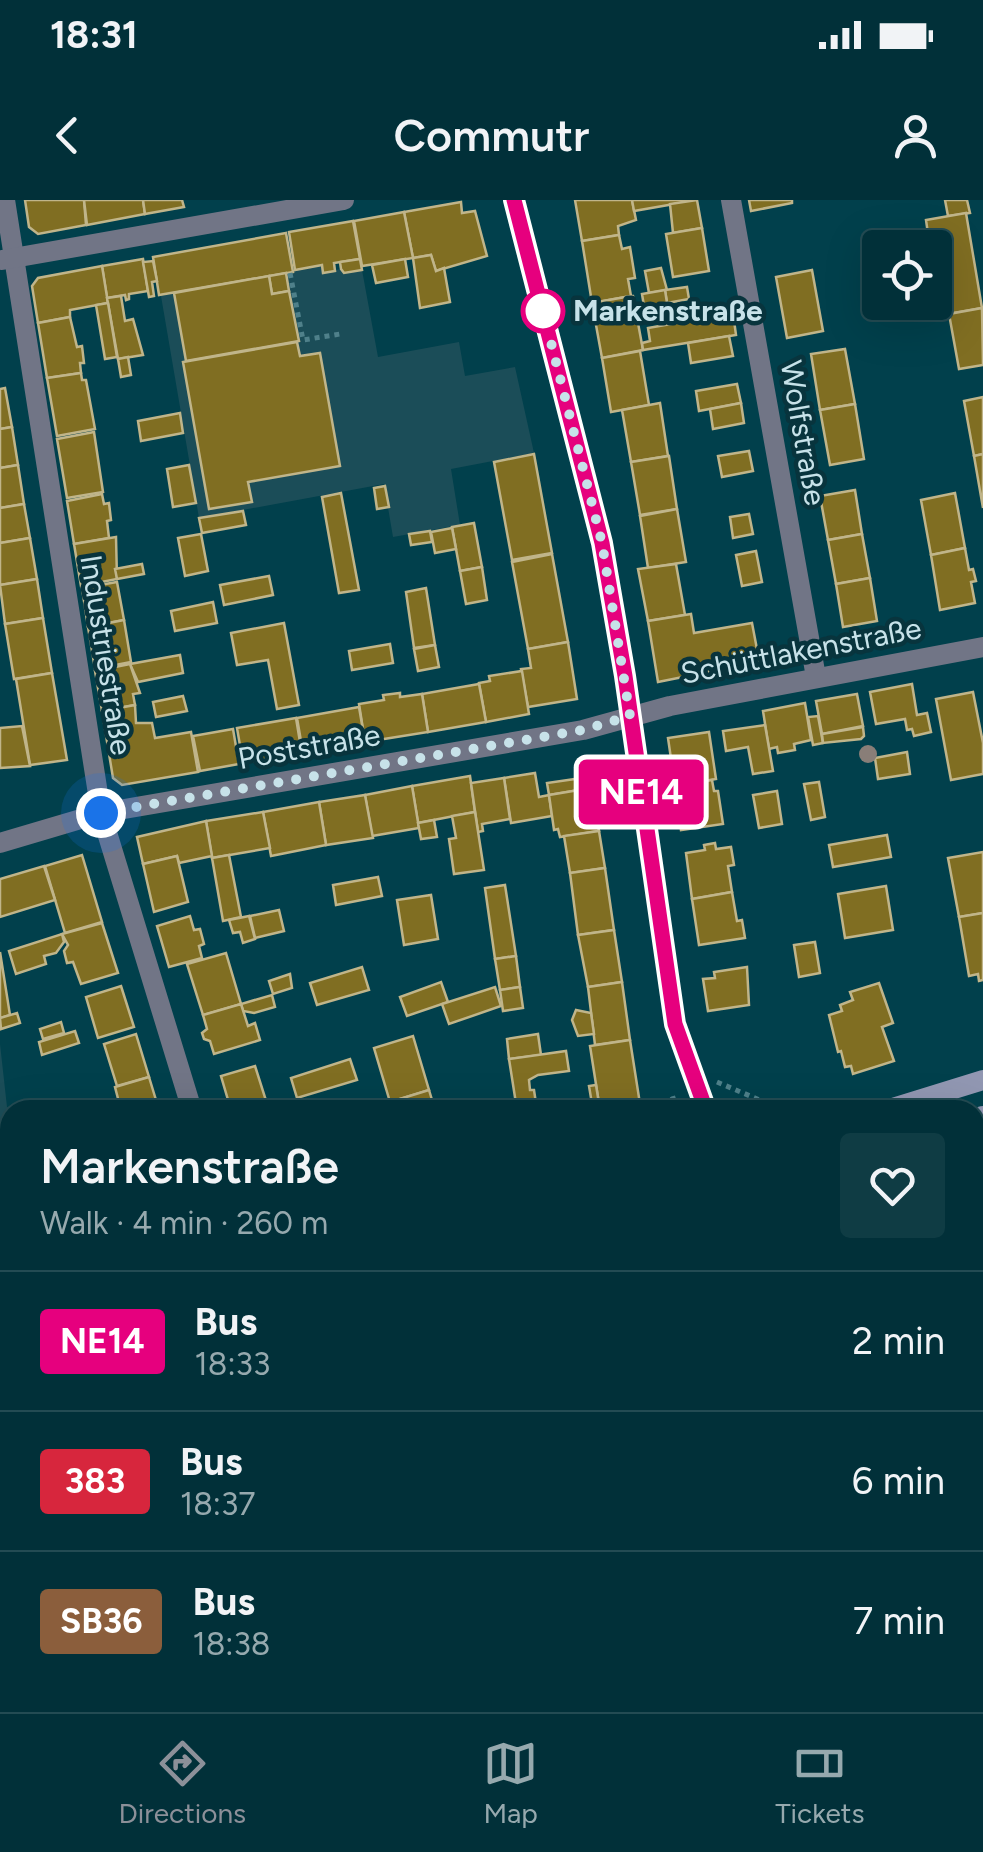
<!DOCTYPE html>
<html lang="en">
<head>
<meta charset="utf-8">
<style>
	:root { --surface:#013039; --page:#0f3c44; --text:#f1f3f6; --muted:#96a9ae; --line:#234b53; --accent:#8c9099 }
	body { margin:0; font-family:Figtree,sans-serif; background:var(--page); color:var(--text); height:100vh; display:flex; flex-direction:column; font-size:38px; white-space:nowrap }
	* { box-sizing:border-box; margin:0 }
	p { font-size:32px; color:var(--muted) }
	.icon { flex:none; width:55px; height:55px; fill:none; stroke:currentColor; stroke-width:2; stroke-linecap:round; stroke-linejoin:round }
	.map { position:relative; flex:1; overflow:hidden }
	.details { position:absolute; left:0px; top:900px; width:985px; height:612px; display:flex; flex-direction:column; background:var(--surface); border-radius:30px 30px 0 0; box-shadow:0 10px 40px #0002,0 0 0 2px var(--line) }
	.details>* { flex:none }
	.badge { padding:0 20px; border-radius:8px; font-size:35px; line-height:65px }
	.fabs { position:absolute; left:862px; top:30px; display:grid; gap:20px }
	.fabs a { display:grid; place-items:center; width:90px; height:90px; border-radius:10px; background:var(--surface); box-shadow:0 10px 40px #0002,0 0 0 2px var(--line); font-size:50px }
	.you { position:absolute; width:50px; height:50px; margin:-25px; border:8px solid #fff; border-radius:50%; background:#1a73e8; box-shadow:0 0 0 15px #1a73e833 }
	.map>.badge { position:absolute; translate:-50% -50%; box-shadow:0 0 0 5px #fff }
	.round { display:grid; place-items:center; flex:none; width:105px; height:105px; border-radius:10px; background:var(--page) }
	.summary { display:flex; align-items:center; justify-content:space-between; height:170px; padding:0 40px }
	h1 { font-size:48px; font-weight:600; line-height:75px }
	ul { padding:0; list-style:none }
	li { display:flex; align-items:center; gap:30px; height:140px; padding:0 40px; border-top:2px solid var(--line) }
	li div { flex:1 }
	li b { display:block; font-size:38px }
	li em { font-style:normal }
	li .badge { min-width:110px; font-weight:700; text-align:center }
	.status { display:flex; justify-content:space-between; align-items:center; height:70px; padding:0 50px; background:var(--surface); direction:ltr }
	.status svg { height:28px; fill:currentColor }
	header { display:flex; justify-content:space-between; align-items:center; height:130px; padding:0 40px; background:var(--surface); font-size:45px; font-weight:600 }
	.menu { display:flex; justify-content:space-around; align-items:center; height:140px; border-top:2px solid var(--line); background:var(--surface); font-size:28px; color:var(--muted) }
	.menu a { display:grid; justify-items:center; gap:5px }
	.menu .on { color:var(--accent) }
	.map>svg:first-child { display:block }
	.built { fill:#1b4d58 }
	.green { fill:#802f1a }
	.building { fill:#806e22; stroke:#c0b58a; stroke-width:2.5 }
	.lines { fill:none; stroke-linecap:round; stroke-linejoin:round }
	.path { stroke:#4f808a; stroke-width:5; stroke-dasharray:5 5; stroke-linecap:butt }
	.lane { stroke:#717586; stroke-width:10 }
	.street { stroke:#717586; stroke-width:20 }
	.secondary { stroke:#9197b2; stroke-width:20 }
	.rail-casing { stroke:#b2d1d8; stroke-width:11 }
	.rail { stroke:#08343d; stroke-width:8; stroke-dasharray:22; stroke-linecap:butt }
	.tree { fill:#897e78 }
	.line-casing { stroke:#fff; stroke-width:22 }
	.line { stroke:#e6007e; stroke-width:15 }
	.walk { stroke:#c7e2e9; stroke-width:10; stroke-dasharray:0 18 }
	.stop-dot { fill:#fff; stroke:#e6007e; stroke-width:5 }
	.labels { text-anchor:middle; stroke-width:9; stroke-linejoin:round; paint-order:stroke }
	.stop-label { font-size:30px; font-weight:bold; fill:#c7e2e9; stroke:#08343d; text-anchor:start }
	.street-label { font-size:30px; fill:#c7e2e9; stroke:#08343d }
</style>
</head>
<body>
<div class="status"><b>18:31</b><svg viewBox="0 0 49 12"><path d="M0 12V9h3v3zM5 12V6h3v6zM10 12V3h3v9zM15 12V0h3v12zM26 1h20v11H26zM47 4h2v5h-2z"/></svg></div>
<header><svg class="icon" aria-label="back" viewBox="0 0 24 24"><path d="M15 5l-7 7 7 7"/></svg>Commutr<svg class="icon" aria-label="person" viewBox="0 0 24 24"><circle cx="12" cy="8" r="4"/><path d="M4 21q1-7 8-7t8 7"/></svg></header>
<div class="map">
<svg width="983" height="1512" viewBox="0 0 983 1512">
	<rect width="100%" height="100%" fill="#01404c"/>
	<g class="built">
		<polygon points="322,65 324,73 344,68 345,73 362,70 378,157 459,142 465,176 515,167 534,253 451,269 460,325 393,337 384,284 199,318 161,96"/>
		<polygon points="0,844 10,934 10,1101 0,1106"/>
		<polygon points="983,1043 983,1133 975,1136 975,1047"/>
		<polygon points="53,1503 158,1503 139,1512 34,1512"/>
	</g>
	<g class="green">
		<polygon points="983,1133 983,1428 975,1408 975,1136"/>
		<polygon points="10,1478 10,1502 53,1503 34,1512 0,1512 0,1482"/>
		<polygon points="158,1503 158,1502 346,1503 335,1512 139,1512"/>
	</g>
	<g class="building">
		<polygon points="25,0 84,0 86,25 38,34 29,27"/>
		<polygon points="84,0 143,0 145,14 87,25"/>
		<polygon points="143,0 182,0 184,7 145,14"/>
		<polygon points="575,0 632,0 636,20 618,26 619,35 582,41"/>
		<polygon points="632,0 697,0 634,11"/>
		<polygon points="697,0 702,28 673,33 670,4"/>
		<polygon points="749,0 792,0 792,3 751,11"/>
		<polygon points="945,0 967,0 970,13 948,16"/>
		<polygon points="461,2 462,13 475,11 487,56 436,71 431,55 413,58 404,12"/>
		<polygon points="404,12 413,58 362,66 354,21"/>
		<polygon points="966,13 982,108 942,115 935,76 935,48 930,48 926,20"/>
		<polygon points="353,21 360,59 334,63 335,71 323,73 322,65 295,70 289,32"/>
		<polygon points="702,28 709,71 673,77 666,34"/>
		<polygon points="286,33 293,72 159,95 153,57"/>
		<polygon points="619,35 622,49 630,47 635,78 628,79 631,96 592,103 582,41"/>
		<polygon points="431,55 436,71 444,68 450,102 420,108 413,58"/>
		<polygon points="143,59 148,91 129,94 129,99 126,100 125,95 107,98 102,66"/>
		<polygon points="360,59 362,70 344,73 341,69 340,62"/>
		<polygon points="405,59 408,77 376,83 372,65"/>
		<polygon points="153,61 157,81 152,82 154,96 149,97 143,62"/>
		<polygon points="102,66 108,103 70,110 70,117 38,123 32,86 38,78"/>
		<polygon points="661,68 667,90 649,93 645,71"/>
		<polygon points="812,70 823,131 787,138 776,77"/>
		<polygon points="286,73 289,91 272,94 269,76"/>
		<polygon points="269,76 272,94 289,91 299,141 186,161 174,93"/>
		<polygon points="687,87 689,99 667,103 665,90"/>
		<polygon points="665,90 667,103 644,106 642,94"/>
		<polygon points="121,96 125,121 133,119 143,155 118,159 107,98"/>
		<polygon points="631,96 633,96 643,150 602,158 592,103"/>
		<polygon points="108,103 117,157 105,159 96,105"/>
		<polygon points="982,108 983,165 959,169 949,114"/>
		<polygon points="733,113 736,135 643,150 642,143 650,141 648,128"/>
		<polygon points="70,117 77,147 82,146 84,163 80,163 81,173 47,178 38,123"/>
		<polygon points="729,136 733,156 691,163 688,143"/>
		<polygon points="297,142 300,156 320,153 340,266 248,282 252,302 209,309 183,162"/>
		<polygon points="845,149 855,204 820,210 811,154"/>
		<polygon points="640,151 649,205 611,212 602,158"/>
		<polygon points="128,157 131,175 121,177 118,159"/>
		<polygon points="81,173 82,180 86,180 95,229 57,236 47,178"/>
		<polygon points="737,184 741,203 699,211 696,191"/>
		<polygon points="5,188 12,227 0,229 0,189"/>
		<polygon points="983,197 983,254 974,256 964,201"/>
		<polygon points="660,203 668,256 631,262 622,210"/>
		<polygon points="741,203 744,223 713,229 710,209"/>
		<polygon points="855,204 864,259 830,265 820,210"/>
		<polygon points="180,213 183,233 141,241 138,221"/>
		<polygon points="12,227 18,265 0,268 0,229"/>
		<polygon points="94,232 103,292 67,298 57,239"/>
		<polygon points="749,251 753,271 722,277 718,256"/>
		<polygon points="534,254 552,353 512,360 494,262"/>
		<polygon points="983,254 983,308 974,256"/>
		<polygon points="669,256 677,309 640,315 631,262"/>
		<polygon points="18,265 24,304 0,308 0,268"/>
		<polygon points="189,265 196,303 173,307 167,269"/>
		<polygon points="385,286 389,307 377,309 374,288"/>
		<polygon points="855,290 862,334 828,340 820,296"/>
		<polygon points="341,293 359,390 339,393 322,297"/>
		<polygon points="955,293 965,348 931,355 921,300"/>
		<polygon points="102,294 104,304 109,303 111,320 107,321 109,338 74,344 67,301"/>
		<polygon points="24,304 30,338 0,343 0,308"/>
		<polygon points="677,309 686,362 648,368 640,316"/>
		<polygon points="243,311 246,325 202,333 199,318"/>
		<polygon points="749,314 753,334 733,338 730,317"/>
		<polygon points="474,323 482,367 460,371 452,327"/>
		<polygon points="452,328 456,349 435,353 431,332"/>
		<polygon points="430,331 432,342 411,345 409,334"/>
		<polygon points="201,334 208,371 185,376 178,338"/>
		<polygon points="862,334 870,378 836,384 828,340"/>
		<polygon points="116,337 117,379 81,386 74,344"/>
		<polygon points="30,338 37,379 0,385 0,343"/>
		<polygon points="965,348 969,370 973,369 976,381 971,382 975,403 940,410 931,355"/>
		<polygon points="756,351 762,382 742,386 736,355"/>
		<polygon points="552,354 568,442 528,449 512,362"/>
		<polygon points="142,364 144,374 117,379 115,369"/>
		<polygon points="676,364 685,415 648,421 638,369"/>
		<polygon points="482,367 487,400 466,404 460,371"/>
		<polygon points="269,376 273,395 224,405 220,385"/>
		<polygon points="870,378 877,421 843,427 836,384"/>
		<polygon points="37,379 43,418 5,424 0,385"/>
		<polygon points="117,382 124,420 88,427 82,388"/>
		<polygon points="426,388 435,445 414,448 406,392"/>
		<polygon points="213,402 217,423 175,431 171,411"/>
		<polygon points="691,414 694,433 752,423 760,465 709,473 708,467 693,470 693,475 658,482 648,421"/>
		<polygon points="43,418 52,473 14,479 5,424"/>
		<polygon points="124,420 131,462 95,469 88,427"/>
		<polygon points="284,423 299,505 277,509 268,460 237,465 231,433"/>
		<polygon points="568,442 577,499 528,507 521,469 531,468 528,449"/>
		<polygon points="390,444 393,463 352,470 349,451"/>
		<polygon points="435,445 439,467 418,471 414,449"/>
		<polygon points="180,455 183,473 138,482 130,464"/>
		<polygon points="130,464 140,493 133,494 135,505 102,511 95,471"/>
		<polygon points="522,471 529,514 486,522 479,483 490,481 489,476"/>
		<polygon points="52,473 67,560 30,565 16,479"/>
		<polygon points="479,484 486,522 428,532 422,494"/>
		<polygon points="912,484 917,515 927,513 931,532 914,536 912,529 907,530 905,519 876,524 870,492"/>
		<polygon points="973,492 983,543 983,574 951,580 936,499"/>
		<polygon points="400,493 400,497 422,494 428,532 365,542 359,504 384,500 383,495"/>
		<polygon points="857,494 863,526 822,534 816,501"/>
		<polygon points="183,496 187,511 156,517 153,502"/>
		<polygon points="805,503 811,540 794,544 795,550 778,553 777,547 769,549 763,511"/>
		<polygon points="135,505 136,523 152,523 155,538 191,532 198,572 122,585 113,578 102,511"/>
		<polygon points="359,507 365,542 303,553 297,518"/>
		<polygon points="818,516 823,543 813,545 808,517"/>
		<polygon points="296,518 302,554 243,563 237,528"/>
		<polygon points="765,525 773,571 753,574 748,547 726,551 723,531"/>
		<polygon points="22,526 30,566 0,568 0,528"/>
		<polygon points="863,527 864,536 861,539 823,543 822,534"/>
		<polygon points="233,529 239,564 200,571 193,536"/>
		<polygon points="709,532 716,579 675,586 668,538"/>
		<polygon points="907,552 910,574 878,579 875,558"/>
		<polygon points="535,573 539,597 549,595 552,616 511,623 504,578"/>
		<polygon points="470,576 475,612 418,623 412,586"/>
		<polygon points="589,577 591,588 549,595 547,583"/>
		<polygon points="504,578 510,619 482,624 483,631 478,632 471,583"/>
		<polygon points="712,580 714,591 718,591 723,624 681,630 675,586"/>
		<polygon points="819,582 825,617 811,620 804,584"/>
		<polygon points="412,586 419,628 372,636 365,595"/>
		<polygon points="591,588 599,631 560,637 558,629 554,630 549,595"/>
		<polygon points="777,591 782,624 759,628 753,595"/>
		<polygon points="365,595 373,638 326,645 319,602"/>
		<polygon points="319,602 326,645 271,656 263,612"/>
		<polygon points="263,612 270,648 212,658 206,621"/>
		<polygon points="475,612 484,670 454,674 449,639 456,638 452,616"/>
		<polygon points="434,620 437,637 421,639 418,623"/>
		<polygon points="206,621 212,656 179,663 177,656 143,664 137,637"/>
		<polygon points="599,631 605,668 570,673 564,636"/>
		<polygon points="887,635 891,657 833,667 829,645"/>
		<polygon points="715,643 716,649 731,647 734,665 728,666 732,692 692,699 686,653 705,650 704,645"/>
		<polygon points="983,652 983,713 959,717 948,658"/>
		<polygon points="82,655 102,722 65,733 45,666"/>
		<polygon points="229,655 241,717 223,721 212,658"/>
		<polygon points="177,656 188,702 154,712 143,664"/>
		<polygon points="44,666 55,700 0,717 0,679"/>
		<polygon points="605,668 614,730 578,735 570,673"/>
		<polygon points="378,677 382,696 336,705 333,685"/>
		<polygon points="505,685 516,756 495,759 485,688"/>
		<polygon points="886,686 893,730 845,738 838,694"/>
		<polygon points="732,692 737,721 742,720 745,738 699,745 692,699"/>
		<polygon points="431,695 438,739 404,745 397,700"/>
		<polygon points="279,710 284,731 255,738 250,716"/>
		<polygon points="983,713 983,780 979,781 978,774 969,776 959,717"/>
		<polygon points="190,716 194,730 200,729 204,744 199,746 202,758 169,767 157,726"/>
		<polygon points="249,716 255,739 243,743 240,732 233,733 229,720"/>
		<polygon points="102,723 118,773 81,784 73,762 67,763 64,751 68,745 62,734"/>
		<polygon points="614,730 622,782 588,787 578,735"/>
		<polygon points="62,734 64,742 56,753 44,756 46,764 16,774 9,751"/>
		<polygon points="815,742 820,773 799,777 794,745"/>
		<polygon points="0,752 10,815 0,818"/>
		<polygon points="226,753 241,804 203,815 187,764"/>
		<polygon points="516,756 520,787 500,790 495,759"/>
		<polygon points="362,767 369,790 317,805 310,783"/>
		<polygon points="747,767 749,805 708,811 703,779 715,778 714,772"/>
		<polygon points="290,774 292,788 273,794 269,781"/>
		<polygon points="441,782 448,802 407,816 400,797"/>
		<polygon points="622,782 630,840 595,845 588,787"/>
		<polygon points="879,783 893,823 882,827 894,861 853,874 851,866 845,867 841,851 838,852 829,815 842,811 840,805 853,800 850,792"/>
		<polygon points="121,786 134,827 98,838 86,797"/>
		<polygon points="495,787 501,806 449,824 442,804"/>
		<polygon points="520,787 523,808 503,811 500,790"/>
		<polygon points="272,795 275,807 254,813 243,811 241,804"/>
		<polygon points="241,804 248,826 255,823 260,840 214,854 210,841 204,839 202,833 207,829 203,815"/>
		<polygon points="576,810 591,813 594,834 578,836 572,820"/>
		<polygon points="17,813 20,823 1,829 0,818"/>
		<polygon points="61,822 64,833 43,839 40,829"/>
		<polygon points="75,831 79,843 42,855 39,842"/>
		<polygon points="136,834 149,877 117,886 104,844"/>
		<polygon points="538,834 541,855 509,859 507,839"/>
		<polygon points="413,836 429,890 390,902 374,848"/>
		<polygon points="630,840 640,904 600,910 590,846"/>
		<polygon points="566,851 569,871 538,875 529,880 530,890 534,890 537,910 517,910 509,859"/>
		<polygon points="350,859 357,880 297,898 291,878"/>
		<polygon points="255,866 269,910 231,910 221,876"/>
		<polygon points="149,877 159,910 121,910 115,887"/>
		<polygon points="596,885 600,910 593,910 589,886"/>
		<polygon points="429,890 435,910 393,910 390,902"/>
		<polygon points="10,1157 10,1203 0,1209 0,1162"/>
		<polygon points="983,1202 983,1284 975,1270 975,1207"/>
		<polygon points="627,1502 653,1502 653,1512 628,1512"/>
		<polygon points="667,1502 689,1502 690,1512 668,1512"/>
		<polygon points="689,1502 711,1502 712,1512 690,1512"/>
		<polygon points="711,1502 731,1502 732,1512 712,1512"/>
		<polygon points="731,1502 752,1502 753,1512 732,1512"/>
		<polygon points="752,1502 773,1502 774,1512 753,1512"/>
		<polygon points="773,1502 794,1502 795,1512 774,1512"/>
		<polygon points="794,1502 814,1502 815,1512 795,1512"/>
		<polygon points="814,1502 835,1502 836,1511 815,1512"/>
		<polygon points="920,1503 920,1512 883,1512 882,1506"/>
	</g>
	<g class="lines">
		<g class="path">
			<polyline points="290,73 303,140 340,134"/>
			<polyline points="717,882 762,901 808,910"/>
			<polyline points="670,910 672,899 679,897"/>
			<polyline points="848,1502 849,1512"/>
		</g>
		<g class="lane">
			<polyline points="975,978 983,978"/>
			<polyline points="975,998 983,994"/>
			<polyline points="0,1413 10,1413"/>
		</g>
		<g class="street">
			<polyline points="5,0 101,613 192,910"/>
			<polyline points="514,0 602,343 625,475 675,824 706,910"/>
			<polyline points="731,0 816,477"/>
			<polyline points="2,60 344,0"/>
			<polyline points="0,643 101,613 583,530 670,506 983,447"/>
			<polyline points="975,1411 983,1408"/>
			<polyline points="975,1460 982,1512"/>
			<polyline points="417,1502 423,1512"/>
			<polyline points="464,1512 490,1502"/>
		</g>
		<g class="secondary">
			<polyline points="886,910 983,880"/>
			<polyline points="975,918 983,916"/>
			<polyline points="0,1273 10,1267"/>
		</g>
		<g class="rail-casing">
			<g id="rail">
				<polyline points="975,1065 983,1061"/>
				<polyline points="975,1126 983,1122"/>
				<polyline points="70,1512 89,1502"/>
				<polyline points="103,1512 123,1502"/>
			</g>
		</g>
		<use href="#rail" class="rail"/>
	</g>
	<circle class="tree" cx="868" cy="554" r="9"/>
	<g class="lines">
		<g class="line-casing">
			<polyline id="line" points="514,0 602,343 625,476 675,824 706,910"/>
		</g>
		<use href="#line" class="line"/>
		<polyline class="walk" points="101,613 583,530 630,516 602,343 543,111"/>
	</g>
	<circle class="stop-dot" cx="543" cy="111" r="20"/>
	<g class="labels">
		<g class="stop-label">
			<text x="573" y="121">Markenstraße</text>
		</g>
		<g class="street-label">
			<text transform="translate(803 233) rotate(80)" y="10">Wolfstraße</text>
			<text transform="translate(801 451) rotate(-11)" y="10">Schüttlakenstraße</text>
			<text transform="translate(106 455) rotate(81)" y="10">Industriestraße</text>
			<text transform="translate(309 547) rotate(-10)" y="10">Poststraße</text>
		</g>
	</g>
</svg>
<div class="fabs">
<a><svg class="icon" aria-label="locate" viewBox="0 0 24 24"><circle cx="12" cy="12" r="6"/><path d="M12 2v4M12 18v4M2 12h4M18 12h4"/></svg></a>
</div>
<div class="you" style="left:101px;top:613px"></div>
<b class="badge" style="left:641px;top:592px;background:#e6007e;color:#fff">NE14</b>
<section class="details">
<div class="summary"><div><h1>Markenstraße</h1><p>Walk · 4 min · 260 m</p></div><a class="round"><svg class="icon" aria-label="heart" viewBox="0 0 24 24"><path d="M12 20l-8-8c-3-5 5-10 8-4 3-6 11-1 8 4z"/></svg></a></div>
<ul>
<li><span class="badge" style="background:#e6007e;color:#fff">NE14</span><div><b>Bus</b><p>18:33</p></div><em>2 min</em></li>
<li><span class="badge" style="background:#d7263d;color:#fff">383</span><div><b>Bus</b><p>18:37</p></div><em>6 min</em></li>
<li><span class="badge" style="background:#8b5e3c;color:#fff">SB36</span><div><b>Bus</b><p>18:38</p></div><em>7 min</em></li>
</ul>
</section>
</div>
<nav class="menu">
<a class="on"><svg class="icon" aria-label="directions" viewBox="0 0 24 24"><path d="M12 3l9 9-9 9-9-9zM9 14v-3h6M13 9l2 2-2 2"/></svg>Directions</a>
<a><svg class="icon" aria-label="map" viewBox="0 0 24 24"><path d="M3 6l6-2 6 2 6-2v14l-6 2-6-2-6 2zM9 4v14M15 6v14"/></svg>Map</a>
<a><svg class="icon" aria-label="tickets" viewBox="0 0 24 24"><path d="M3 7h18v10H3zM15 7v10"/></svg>Tickets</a>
</nav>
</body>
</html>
